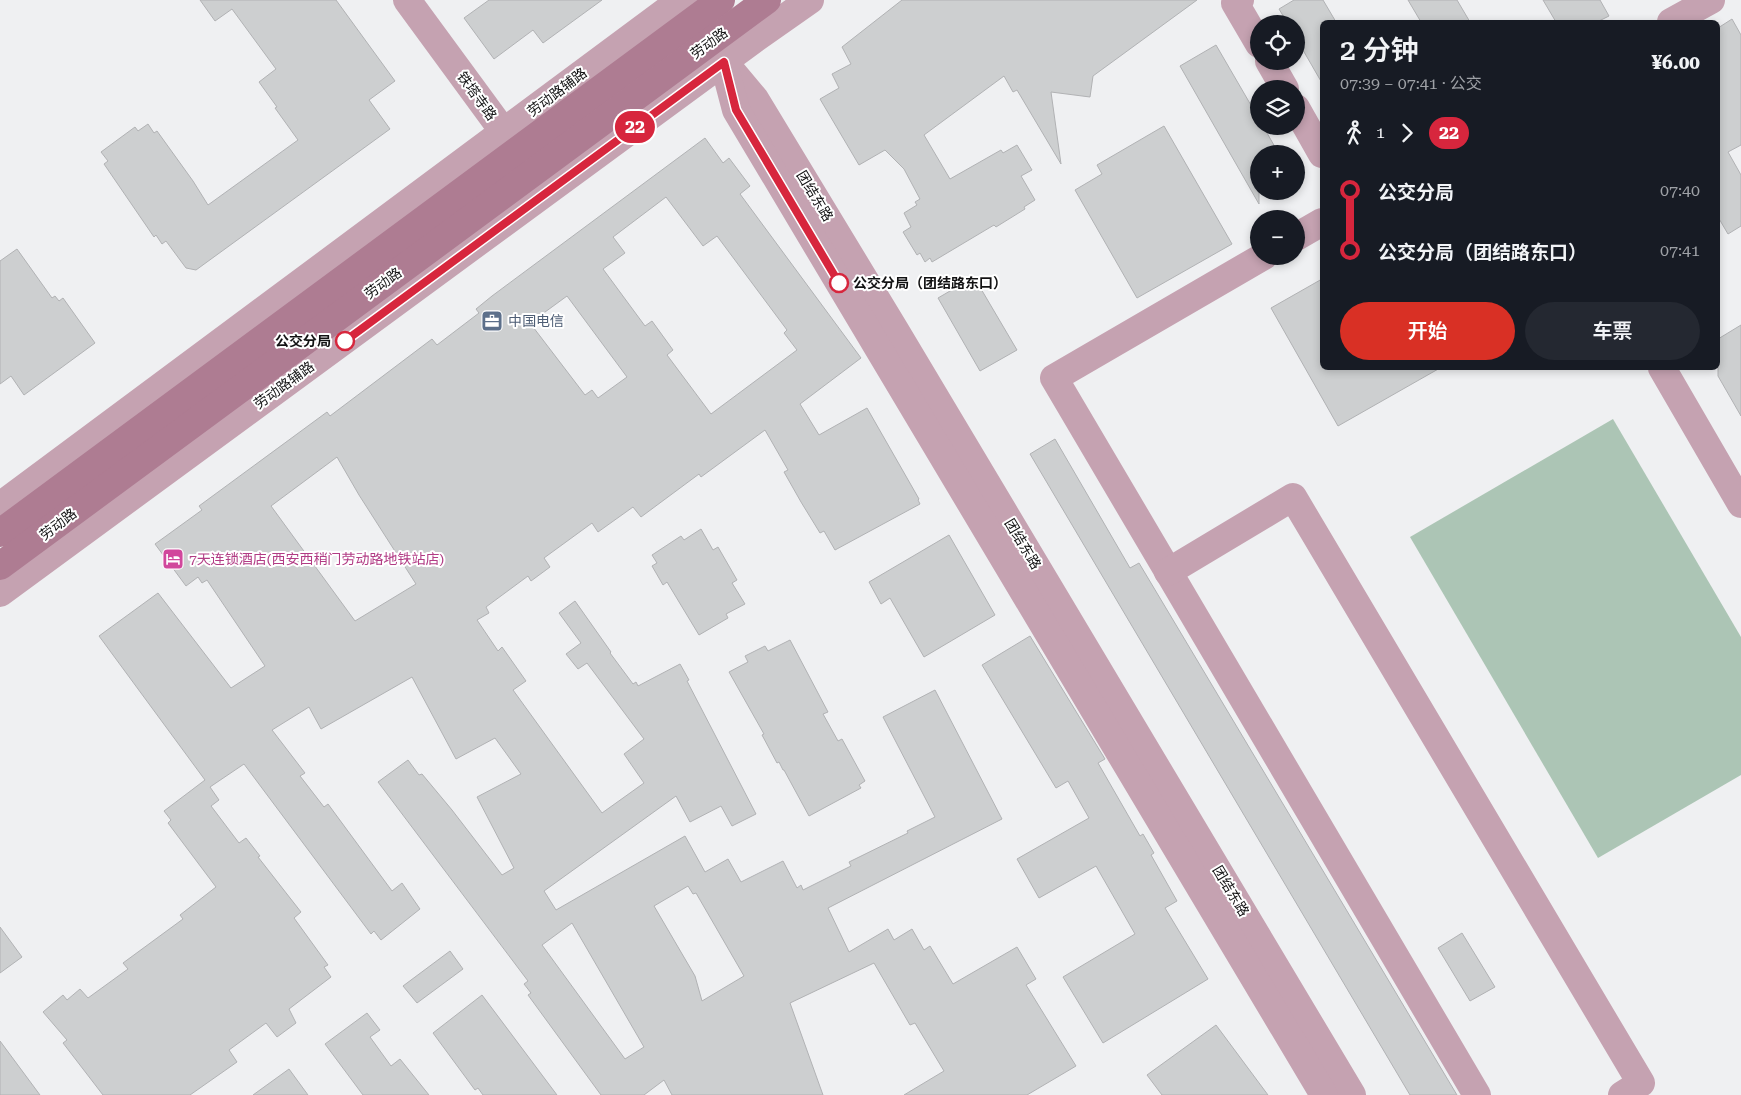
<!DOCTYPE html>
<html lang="zh">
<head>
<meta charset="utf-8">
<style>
	:root { --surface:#171b24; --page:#242831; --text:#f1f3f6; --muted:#9ea1a6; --accent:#d93025 }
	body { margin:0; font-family:"Roboto Serif","Noto Sans SC",serif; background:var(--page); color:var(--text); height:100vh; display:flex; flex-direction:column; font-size:19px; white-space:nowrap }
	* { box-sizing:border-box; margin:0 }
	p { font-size:16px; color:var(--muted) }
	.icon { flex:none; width:28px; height:28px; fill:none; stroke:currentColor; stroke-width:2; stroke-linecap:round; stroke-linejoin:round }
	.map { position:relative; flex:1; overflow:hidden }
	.sheet { position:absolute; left:1320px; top:20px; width:400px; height:350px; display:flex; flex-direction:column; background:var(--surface); border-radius:8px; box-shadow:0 2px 8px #0003 }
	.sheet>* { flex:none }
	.badge { padding:0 10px; border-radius:16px; font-size:18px; line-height:32px }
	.tools { position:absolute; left:1250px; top:15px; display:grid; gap:10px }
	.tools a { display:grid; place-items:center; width:55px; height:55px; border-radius:50%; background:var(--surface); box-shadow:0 2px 8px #0003; font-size:25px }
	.map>.badge { position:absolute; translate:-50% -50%; box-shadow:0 0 0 2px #fff }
	.legs { display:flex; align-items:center; gap:8px; height:55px; padding:0 20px; font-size:16px }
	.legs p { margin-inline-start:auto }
	.summary { display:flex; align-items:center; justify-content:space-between; height:85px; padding:0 20px }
	h1 { font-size:28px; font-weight:600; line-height:38px }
	.cta { display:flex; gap:10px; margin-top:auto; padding:10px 20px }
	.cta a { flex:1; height:58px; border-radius:30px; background:var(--accent); color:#fff; font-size:20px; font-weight:600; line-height:58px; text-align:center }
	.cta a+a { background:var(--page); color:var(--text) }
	ul { padding:0 20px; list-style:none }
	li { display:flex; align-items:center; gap:18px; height:60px; font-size:19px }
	li i { display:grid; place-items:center; width:8px; height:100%; margin:0 6px; background:currentColor }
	li i::after { content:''; width:12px; height:12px; margin:-6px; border:4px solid; border-radius:50%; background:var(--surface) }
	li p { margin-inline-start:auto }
	li:first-child i { background:linear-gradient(#0000 50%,currentColor 0) }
	li:last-child i { background:linear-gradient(currentColor 50%,#0000 0) }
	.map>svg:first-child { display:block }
	.green { fill:#acc5b5 }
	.building { fill:#cdcfd0; stroke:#b1b2b4; fill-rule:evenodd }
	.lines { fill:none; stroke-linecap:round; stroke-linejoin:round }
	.minor { stroke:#c5a2b1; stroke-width:28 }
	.tertiary { stroke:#c5a2b1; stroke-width:28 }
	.secondary { stroke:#ae7c92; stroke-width:28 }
	.line-1-casing { stroke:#fff; stroke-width:11 }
	.line-1 { stroke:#d7263d; stroke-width:8 }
	.stop-1-dot { fill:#fff; stroke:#d7263d; stroke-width:2.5 }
	.labels { text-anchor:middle; stroke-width:4; stroke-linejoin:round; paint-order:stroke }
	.street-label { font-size:14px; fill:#121213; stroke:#fff }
	.stop-label { font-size:14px; font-weight:bold; fill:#121213; stroke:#fff; text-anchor:start }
	.service-label { font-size:14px; fill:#4e5e75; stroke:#fff; text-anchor:start }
	.hotel-label { font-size:14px; fill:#b23c85; stroke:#fff; text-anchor:start }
</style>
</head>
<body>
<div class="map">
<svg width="1741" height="1095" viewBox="0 0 1741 1095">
	<rect width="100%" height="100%" fill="#eff0f2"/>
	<polygon class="green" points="1613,419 1741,637 1741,775 1598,858 1410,537"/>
	<g class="building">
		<polygon points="200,0 336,0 395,81 369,100 390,129 196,270 186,268 166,241 162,244 156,235 154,237 104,164 108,161 101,152 135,127 138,131 148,124 154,133 157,131 193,181 208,205 298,140 275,108 277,107 259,82 276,69 232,9 215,21"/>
		<polygon points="489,0 602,0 543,43 533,30 494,59 464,18"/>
		<polygon points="902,0 1197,0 1093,76 1090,97 1051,92 1061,164 1017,90 1013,92 1004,76 924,135 950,179 1001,150 1003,153 1017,145 1032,170 1021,176 1035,200 1024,207 1025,209 996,227 994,225 932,262 930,258 925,262 920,253 917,255 903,232 911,227 904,213 917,205 915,202 920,199 904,169 885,150 859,165 820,99 839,88 832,74 851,64 842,47"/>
		<polygon points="1294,0 1323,0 1336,22 1322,22 1322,83 1296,38 1296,24 1288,24 1279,9"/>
		<polygon points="1408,0 1457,0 1470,22 1421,22"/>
		<polygon points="1543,0 1600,0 1609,16 1597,22 1556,22"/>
		<polygon points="1732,19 1741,35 1741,145 1728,152 1741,175 1741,226 1728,234 1718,217 1718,28"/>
		<polygon points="1216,45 1259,119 1259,126 1263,126 1279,154 1259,154 1259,204 1180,66"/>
		<polygon points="1164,126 1232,244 1137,298 1075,190 1102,174 1097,165"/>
		<path d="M705,138L723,163L729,158L750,186L740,194L861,358L800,404L819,435L867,408L919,499L918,500L920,504L835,550L824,531L820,533L801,502L784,472L788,470L765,430L701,477L699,474L641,517L633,507L598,532L592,523L544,558L550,567L531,581L528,576L486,607L489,613L477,620L498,651L502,647L526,681L513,690L602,813L644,783L624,754L644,739L587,663L578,669L566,654L581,643L559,613L575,601L611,652L610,653L633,684L636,682L638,686L680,664L689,680L687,681L756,814L732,826L721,806L690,822L676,796L544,891L556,910L685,836L705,872L728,859L741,882L783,861L797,888L801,885L803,890L851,866L849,862L908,833L907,831L935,817L883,717L935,690L1002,819L828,908L849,952L888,929L894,940L912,929L924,950L930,946L953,984L1017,947L1036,979L1026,985L1076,1066L1027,1095H904L944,1071L915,1023L910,1025L874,963L790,1003L823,1095H672L664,1080L644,1095H601L528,995L531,993L524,984L528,981L378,782L408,760L419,775L422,774L452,810L502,875L514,868L477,797L521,774L495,738L456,759L412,677L321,729L309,707L272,730L305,773L300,776L324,807L328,804L392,891L402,883L420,909L381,940L374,931L371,934L244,764L210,787L219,800L211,806L239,843L246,838L260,856L258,857L301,912L294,918L328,965L324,967L331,977L289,1009L296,1023L277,1037L266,1023L229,1050L237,1062L190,1095H103L63,1043L67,1040L43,1012L63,995L67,1000L80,989L88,998L128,969L123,963L183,919L180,915L216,887L168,823L171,820L164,811L205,780L99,636L158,593L231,688L265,666L207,580L202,583L198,577L186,586L155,544L202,510L199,506L327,412L330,416L432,339L437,345L479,313L476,309L492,296ZM666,197L703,246L717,236L787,330L784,333L797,350L711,414L667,355L673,350L652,321L645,326L603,269L625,253L613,237ZM567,296L627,377L598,398L592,390L585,395L530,323ZM337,457L359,495L416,584L355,621L271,506ZM688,886L693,894L696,893L744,976L702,1001L695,976L654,906ZM572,923L644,1047L625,1059L542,945Z"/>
		<polygon points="17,249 52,298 55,296 59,301 63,298 95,343 24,395 11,376 0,384 0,261"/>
		<polygon points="974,277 1017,350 980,371 938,298"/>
		<polygon points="1322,279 1322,368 1440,368 1338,426 1271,308"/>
		<polygon points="1741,325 1741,416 1718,376 1718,339"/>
		<polygon points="1055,439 1130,568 1139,563 1457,1095 1410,1095 1030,454"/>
		<polygon points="701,529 713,550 718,547 737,580 732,583 745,604 726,614 728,618 699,635 667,582 663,585 652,566 657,563 652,555 681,536 684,540"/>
		<polygon points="949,535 995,615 924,657 890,598 881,604 869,582"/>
		<polygon points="1030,636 1105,759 1098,763 1140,836 1143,834 1154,853 1151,855 1177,901 1165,908 1208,979 1103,1043 1063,977 1135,934 1096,866 1039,898 1017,859 1089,818 1068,781 1056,788 982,665"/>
		<polygon points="790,640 828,712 823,714 838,741 842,739 865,781 859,785 861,788 809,816 784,770 783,770 779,762 777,763 762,735 764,734 729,672 748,662 745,656 765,646 768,651"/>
		<polygon points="0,927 22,957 0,973"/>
		<polygon points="1462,933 1495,987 1470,1001 1438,948"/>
		<polygon points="450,951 463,969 417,1003 403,986"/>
		<polygon points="482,995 557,1095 483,1095 478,1088 475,1090 433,1033"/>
		<polygon points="367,1013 380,1030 370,1037 391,1066 400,1059 429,1095 363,1095 325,1044"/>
		<polygon points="1216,1025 1268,1095 1162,1095 1147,1075"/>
		<polygon points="0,1041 40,1095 0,1095"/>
		<polygon points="289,1069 308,1095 253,1095"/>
	</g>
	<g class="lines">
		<g class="minor">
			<polyline points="1240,0 1235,3 1259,44"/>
			<polyline points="1671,22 1711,0"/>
			<polyline points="1269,61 1285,89"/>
			<polyline points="1296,108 1322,154"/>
			<polyline points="1296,237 1322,222"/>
			<polyline points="1264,256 1054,378 1477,1095"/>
			<polyline points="1662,368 1741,504"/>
			<polyline points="1168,572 1293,497 1641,1083 1622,1095"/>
		</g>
		<g class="tertiary">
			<polyline points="407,0 514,146"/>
			<polyline points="683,0 724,62 755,99 895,330 1352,1095"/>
			<polyline points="725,68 736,110 1324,1095"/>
			<polyline points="0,506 681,0"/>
			<polyline points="0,593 756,38 810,0"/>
		</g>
		<g class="secondary">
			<polyline points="0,533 721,0"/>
			<polyline points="0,566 767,0"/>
		</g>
	</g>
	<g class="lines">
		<g class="line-1-casing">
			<polyline id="line-1" points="345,341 724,62 736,110 839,283"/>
		</g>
		<use href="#line-1" class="line-1"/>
	</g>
	<defs>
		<g id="office-square" transform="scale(1.125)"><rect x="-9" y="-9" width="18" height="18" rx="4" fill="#5c6f8a" stroke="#fff"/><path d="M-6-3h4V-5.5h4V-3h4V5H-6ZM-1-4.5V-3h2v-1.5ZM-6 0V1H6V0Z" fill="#fff"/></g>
		<g id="hotel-square" transform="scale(1.125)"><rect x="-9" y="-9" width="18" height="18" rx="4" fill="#d1479c" stroke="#fff"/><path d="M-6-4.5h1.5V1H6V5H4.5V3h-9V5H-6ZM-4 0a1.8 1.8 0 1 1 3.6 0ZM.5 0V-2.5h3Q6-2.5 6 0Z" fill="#fff"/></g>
	</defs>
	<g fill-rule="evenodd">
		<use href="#office-square" x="492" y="321"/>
		<use href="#hotel-square" x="173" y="559"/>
	</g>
	<g class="stop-1-dot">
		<circle cx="839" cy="283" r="9"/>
		<circle cx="345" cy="341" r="9"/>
	</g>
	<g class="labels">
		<g class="street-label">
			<text transform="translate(709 43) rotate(-36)" y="5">劳动路</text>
			<text transform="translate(557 92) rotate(-37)" y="5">劳动路辅路</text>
			<text transform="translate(477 96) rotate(54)" y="5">铁塔寺路</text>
			<text transform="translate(815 196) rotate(59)" y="5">团结东路</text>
			<text transform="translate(383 283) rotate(-36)" y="5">劳动路</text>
			<text transform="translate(284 385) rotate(-36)" y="5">劳动路辅路</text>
			<text transform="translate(58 524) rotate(-37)" y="5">劳动路</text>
			<text transform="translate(1023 544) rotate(59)" y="5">团结东路</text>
			<text transform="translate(1231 891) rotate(59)" y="5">团结东路</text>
		</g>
		<g class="stop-label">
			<text x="853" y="288">公交分局（团结路东口）</text>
			<text x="331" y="346" text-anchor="end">公交分局</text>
		</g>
		<g class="service-label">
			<text x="508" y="326">中国电信</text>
		</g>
		<g class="hotel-label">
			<text x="189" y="564">7天连锁酒店(西安西稍门劳动路地铁站店)</text>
		</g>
	</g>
</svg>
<div class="tools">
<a><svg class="icon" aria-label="locate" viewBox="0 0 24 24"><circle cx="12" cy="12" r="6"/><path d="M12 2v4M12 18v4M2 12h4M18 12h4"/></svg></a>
<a><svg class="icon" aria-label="layers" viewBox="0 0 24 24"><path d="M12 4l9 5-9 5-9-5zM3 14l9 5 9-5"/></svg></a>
<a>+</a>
<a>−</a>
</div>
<b class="badge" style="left:635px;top:127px;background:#d7263d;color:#fff">22</b>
<section class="sheet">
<div class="summary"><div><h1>2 分钟</h1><p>07:39 – 07:41 · 公交</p></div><b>¥6.00</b></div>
<div class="legs"><svg class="icon" aria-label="walk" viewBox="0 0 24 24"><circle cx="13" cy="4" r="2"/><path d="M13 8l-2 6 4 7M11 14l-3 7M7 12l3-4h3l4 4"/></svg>1<svg class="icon" aria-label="forward" viewBox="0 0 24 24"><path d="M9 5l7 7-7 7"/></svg><b class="badge" style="background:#d7263d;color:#fff">22</b></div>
<ul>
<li><i style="color:#d7263d"></i><b>公交分局</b><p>07:40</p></li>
<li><i style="color:#d7263d"></i><b>公交分局（团结路东口）</b><p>07:41</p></li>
</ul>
<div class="cta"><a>开始</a><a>车票</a></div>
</section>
</div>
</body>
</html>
